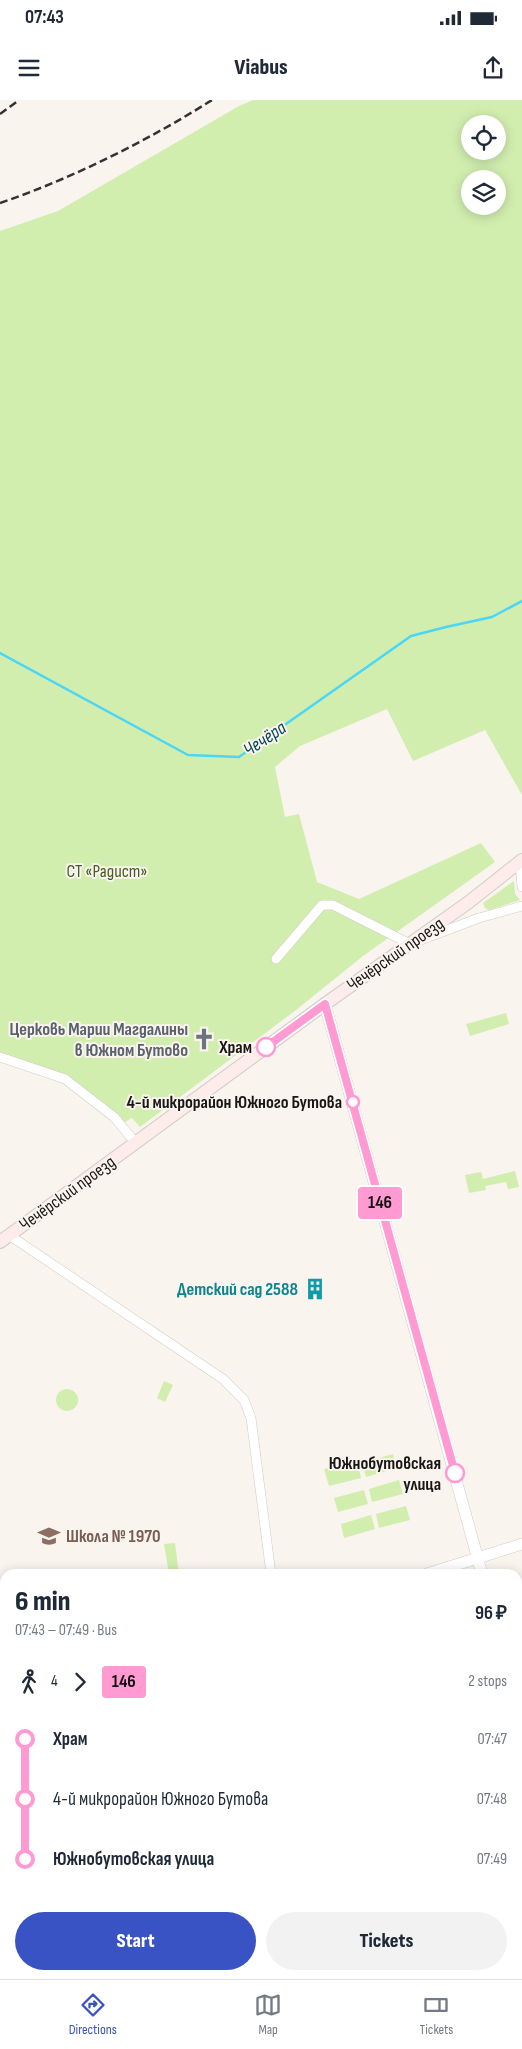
<!DOCTYPE html>
<html lang="en">
<head>
<meta charset="utf-8">
<style>
	:root { --surface:#fff; --page:#f2f2f3; --text:#1f2937; --muted:#747a83; --line:#e0e1e3; --accent:#3953c5 }
	body { margin:0; font-family:"Sofia Sans Condensed",sans-serif; background:var(--page); color:var(--text); height:100vh; display:flex; flex-direction:column; font-size:19px; white-space:nowrap }
	* { box-sizing:border-box; margin:0 }
	p { font-size:16px; color:var(--muted) }
	.icon { flex:none; width:28px; height:28px; fill:none; stroke:currentColor; stroke-width:2; stroke-linecap:round; stroke-linejoin:round }
	.map { position:relative; flex:1; overflow:hidden }
	.sheet { position:absolute; left:0px; top:1469px; width:522px; height:411px; display:flex; flex-direction:column; background:var(--surface); border-radius:15px 15px 0 0; box-shadow:0 2px 12px #0003 }
	.sheet>* { flex:none }
	.badge { padding:0 10px; border-radius:4px; font-size:18px; line-height:32px }
	.buttons { position:absolute; left:461px; top:15px; display:grid; gap:10px }
	.buttons a { display:grid; place-items:center; width:45px; height:45px; border-radius:50%; background:var(--surface); box-shadow:0 2px 12px #0003; font-size:25px }
	.map>.badge { position:absolute; translate:-50% -50%; box-shadow:0 0 0 2px #fff }
	.legs { display:flex; align-items:center; gap:8px; height:55px; padding:0 15px; font-size:16px }
	.legs p { margin-inline-start:auto }
	.summary { display:flex; align-items:center; justify-content:space-between; height:85px; padding:0 15px }
	h1 { font-size:28px; font-weight:800; line-height:38px }
	.primary-button { display:flex; gap:10px; margin-top:auto; padding:10px 15px }
	.primary-button a { flex:1; height:58px; border-radius:30px; background:var(--accent); color:#fff; font-size:20px; font-weight:800; line-height:58px; text-align:center }
	.primary-button a+a { background:var(--page); color:var(--text) }
	ul { padding:0 15px; list-style:none }
	li { display:flex; align-items:center; gap:18px; height:60px; font-size:19px }
	li i { display:grid; place-items:center; width:8px; height:100%; margin:0 6px; background:currentColor }
	li i::after { content:''; width:12px; height:12px; margin:-6px; border:4px solid; border-radius:50%; background:var(--surface) }
	li p { margin-inline-start:auto }
	li:first-child i { background:linear-gradient(#0000 50%,currentColor 0) }
	li:last-child i { background:linear-gradient(currentColor 50%,#0000 0) }
	.status { display:flex; justify-content:space-between; align-items:center; height:35px; padding:0 25px; background:var(--surface); direction:ltr }
	.status svg { height:14px; fill:currentColor }
	header { display:flex; justify-content:space-between; align-items:center; height:65px; padding:0 15px; background:var(--surface); font-size:22px; font-weight:800 }
	.tab-bar { display:flex; justify-content:space-around; align-items:center; height:70px; border-top:1px solid var(--line); background:var(--surface); font-size:14px; color:var(--muted) }
	.tab-bar a { display:grid; justify-items:center; gap:2px }
	.tab-bar .current { color:var(--accent) }
	.map>svg:first-child { display:block }
	.green { fill:#d1eeaf; fill-rule:evenodd }
	.lines { fill:none; stroke-linecap:round; stroke-linejoin:round }
	.stream { stroke:#4bd6f6; stroke-width:2.5 }
	.minor-casing { stroke:#d0ccc6; stroke-width:10 }
	.tertiary-casing { stroke:#d0ccc6; stroke-width:12 }
	.secondary-casing { stroke:#d0ccc6; stroke-width:14 }
	.minor { stroke:#fff; stroke-width:9 }
	.tertiary { stroke:#fff; stroke-width:11 }
	.secondary { stroke:#feeceb; stroke-width:12 }
	.rail { stroke:#353330; stroke-width:2.5; stroke-dasharray:8 4; stroke-linecap:butt }
	.line-1-casing { stroke:#fff; stroke-width:11 }
	.line-1 { stroke:#ff9ad2; stroke-width:8 }
	.stop-1-dot { fill:#fff; stroke:#ff9ad2; stroke-width:2.5 }
	.labels { text-anchor:middle; stroke-width:4; stroke-linejoin:round; paint-order:stroke }
	.park-label { font-size:18px; fill:#465e21; stroke:#f9f4ee }
	.street-label { font-size:18px; fill:#191715; stroke:#f9f4ee }
	.worship-label { font-size:18px; font-weight:bold; fill:#5b616d; stroke:#f9f4ee; text-anchor:end }
	.stop-label { font-size:18px; font-weight:bold; fill:#191715; stroke:#f9f4ee; text-anchor:end }
	.culture-label { font-size:18px; font-weight:bold; fill:#0d838f; stroke:#f9f4ee; text-anchor:end }
	.education-label { font-size:18px; font-weight:bold; fill:#785e54; stroke:#f9f4ee; text-anchor:start }
	.water-label { font-size:19px; font-style:italic; fill:#074653; stroke:#f9f4ee }
</style>
</head>
<body>
<div class="status"><b>07:43</b><svg viewBox="0 0 49 12"><path d="M0 12V9h3v3zM5 12V6h3v6zM10 12V3h3v9zM15 12V0h3v12zM26 1h20v11H26zM47 4h2v5h-2z"/></svg></div>
<header><svg class="icon" aria-label="menu" viewBox="0 0 24 24"><path d="M4 6h16M4 12h16M4 18h16"/></svg>Viabus<svg class="icon" aria-label="share" viewBox="0 0 24 24"><path d="M12 15V3M7 8l5-5 5 5M5 13v7h14v-7"/></svg></header>
<div class="map">
<svg width="522" height="1879" viewBox="0 0 522 1879">
	<rect width="100%" height="100%" fill="#f9f4ee"/>
	<g class="green">
		<path d="M253,0H522V695L485,630L413,661L387,609L300,646L275,667L285,717L299,714L317,782L359,799L481,743L495,762L363,856L296,910L140,1027L132,1018L119,1026L64,981L0,960V131L58,111L239,6ZM470,24H498V51H470ZM470,79H498V106H470Z"/>
		<polygon points="514,781 515,794 520,800 489,810 485,808 483,803"/>
		<polygon points="506,913 509,924 470,936 466,924"/>
		<polygon points="515,1071 519,1087 508,1089 506,1082 485,1086 486,1090 469,1093 465,1075 481,1072 483,1079"/>
		<polygon points="164,1281 173,1285 165,1302 157,1298"/>
		<circle cx="67" cy="1300" r="11"/>
		<polygon points="393,1354 397,1368 366,1377 362,1363"/>
		<polygon points="350,1362 352,1366 358,1365 361,1378 329,1386 324,1369"/>
		<polygon points="399,1380 403,1394 372,1402 369,1389"/>
		<polygon points="364,1390 368,1404 338,1412 334,1398"/>
		<polygon points="406,1406 410,1420 379,1428 376,1414"/>
		<polygon points="371,1415 375,1429 344,1438 341,1424"/>
		<polygon points="175,1443 179,1474 169,1474 164,1444"/>
		<polygon points="365,1875 476,1875 476,1879 363,1879"/>
	</g>
	<g class="lines">
		<polyline class="stream" points="0,553 188,655 239,657 411,536 446,527 492,517 522,501"/>
		<g class="minor-casing">
			<g id="minor">
				<polyline points="520,762 522,787"/>
				<polyline points="276,859 322,805 333,805 410,844 479,818 522,806"/>
				<polyline points="0,957 65,979 114,1017 135,1042"/>
				<polyline points="9,1135 223,1279 244,1300 251,1318 271,1474"/>
				<polyline points="0,1705 5,1706"/>
			</g>
		</g>
		<g class="tertiary-casing">
			<g id="tertiary">
				<polyline points="325,904 482,1474"/>
				<polyline points="427,1474 522,1444"/>
				<polyline points="123,1879 126,1875"/>
				<polyline points="496,1879 497,1875"/>
			</g>
		</g>
		<g class="secondary-casing">
			<polyline id="secondary" points="0,1142 325,904 469,802 522,760"/>
		</g>
		<use href="#minor" class="minor"/>
		<use href="#tertiary" class="tertiary"/>
		<use href="#secondary" class="secondary"/>
		<g class="rail">
			<polyline points="0,14 19,0"/>
			<path d="M0,103C71,79 149,40 212,0"/>
		</g>
	</g>
	<g class="lines">
		<g class="line-1-casing">
			<polyline id="line-1" points="266,947 325,904 455,1373"/>
		</g>
		<use href="#line-1" class="line-1"/>
	</g>
	<defs>
		<g id="church-bare" transform="scale(1.725)"><path d="M-1.2-6h2.4v3.5h3.3v2.4h-3.3V6h-2.4V-.1h-3.3v-2.4h3.3Z" fill="#6b7280" stroke="#f9f4ee" stroke-width="2.5" paint-order="stroke"/></g>
		<g id="building-bare" transform="scale(1.725)"><path d="M-4-6H4V6H1V3H-1V6H-4ZM-2.5-4.3h1.7v1.8h-1.7ZM.8-4.3h1.7v1.8H.8ZM-2.5-1h1.7V.8h-1.7ZM.8-1h1.7V.8H.8Z" fill="#0f9aa8" stroke="#f9f4ee" stroke-width="2.5" paint-order="stroke"/></g>
		<g id="school-bare" transform="scale(1.725)"><path d="M0-5L7-2L0 1L-7-2ZM-4 1L0 2.5L4 1V4Q0 6-4 4Z" fill="#8d6e63" stroke="#f9f4ee" stroke-width="2.5" paint-order="stroke"/></g>
	</defs>
	<g fill-rule="evenodd">
		<use href="#church-bare" x="204" y="939"/>
		<use href="#building-bare" x="315" y="1189"/>
		<use href="#school-bare" x="49" y="1436"/>
	</g>
	<g class="stop-1-dot">
		<circle cx="266" cy="947" r="9"/>
		<circle cx="353" cy="1002" r="6"/>
		<circle cx="455" cy="1373" r="9"/>
	</g>
	<g class="labels">
		<g class="park-label">
			<text x="107" y="777">СТ «Радист»</text>
		</g>
		<g class="street-label">
			<text transform="translate(395 854) rotate(-35)" y="6">Чечёрский проезд</text>
			<text transform="translate(67 1093) rotate(-36)" y="6">Чечёрский проезд</text>
		</g>
		<g class="worship-label">
			<text x="188" y="935">Церковь Марии Магдалины<tspan x="188" dy="21">в Южном Бутово</tspan></text>
		</g>
		<g class="stop-label">
			<text x="252" y="953">Храм</text>
			<text x="342" y="1008">4-й микрорайон Южного Бутова</text>
			<text x="441" y="1369">Южнобутовская<tspan x="441" dy="21">улица</tspan></text>
		</g>
		<g class="culture-label">
			<text x="298" y="1195">Детский сад 2588</text>
		</g>
		<g class="education-label">
			<text x="66" y="1442">Школа № 1970</text>
		</g>
		<g class="water-label">
			<text transform="translate(264 638) rotate(-34)" y="7">Чечёра</text>
		</g>
	</g>
</svg>
<div class="buttons">
<a><svg class="icon" aria-label="locate" viewBox="0 0 24 24"><circle cx="12" cy="12" r="6"/><path d="M12 2v4M12 18v4M2 12h4M18 12h4"/></svg></a>
<a><svg class="icon" aria-label="layers" viewBox="0 0 24 24"><path d="M12 4l9 5-9 5-9-5zM3 14l9 5 9-5"/></svg></a>
</div>
<b class="badge" style="left:380px;top:1103px;background:#ff9ad2;color:#111">146</b>
<section class="sheet">
<div class="summary"><div><h1>6 min</h1><p>07:43 – 07:49 · Bus</p></div><b>96 ₽</b></div>
<div class="legs"><svg class="icon" aria-label="walk" viewBox="0 0 24 24"><circle cx="13" cy="4" r="2"/><path d="M13 8l-2 6 4 7M11 14l-3 7M7 12l3-4h3l4 4"/></svg>4<svg class="icon" aria-label="forward" viewBox="0 0 24 24"><path d="M9 5l7 7-7 7"/></svg><b class="badge" style="background:#ff9ad2;color:#111">146</b><p>2 stops</p></div>
<ul>
<li><i style="color:#ff9ad2"></i><b>Храм</b><p>07:47</p></li>
<li><i style="color:#ff9ad2"></i><span>4-й микрорайон Южного Бутова</span><p>07:48</p></li>
<li><i style="color:#ff9ad2"></i><b>Южнобутовская улица</b><p>07:49</p></li>
</ul>
<div class="primary-button"><a>Start</a><a>Tickets</a></div>
</section>
</div>
<nav class="tab-bar">
<a class="current"><svg class="icon" aria-label="directions" viewBox="0 0 24 24"><path d="M12 3l9 9-9 9-9-9zM9 14v-3h6M13 9l2 2-2 2"/></svg>Directions</a>
<a><svg class="icon" aria-label="map" viewBox="0 0 24 24"><path d="M3 6l6-2 6 2 6-2v14l-6 2-6-2-6 2zM9 4v14M15 6v14"/></svg>Map</a>
<a><svg class="icon" aria-label="tickets" viewBox="0 0 24 24"><path d="M3 7h18v10H3zM15 7v10"/></svg>Tickets</a>
</nav>
</body>
</html>
